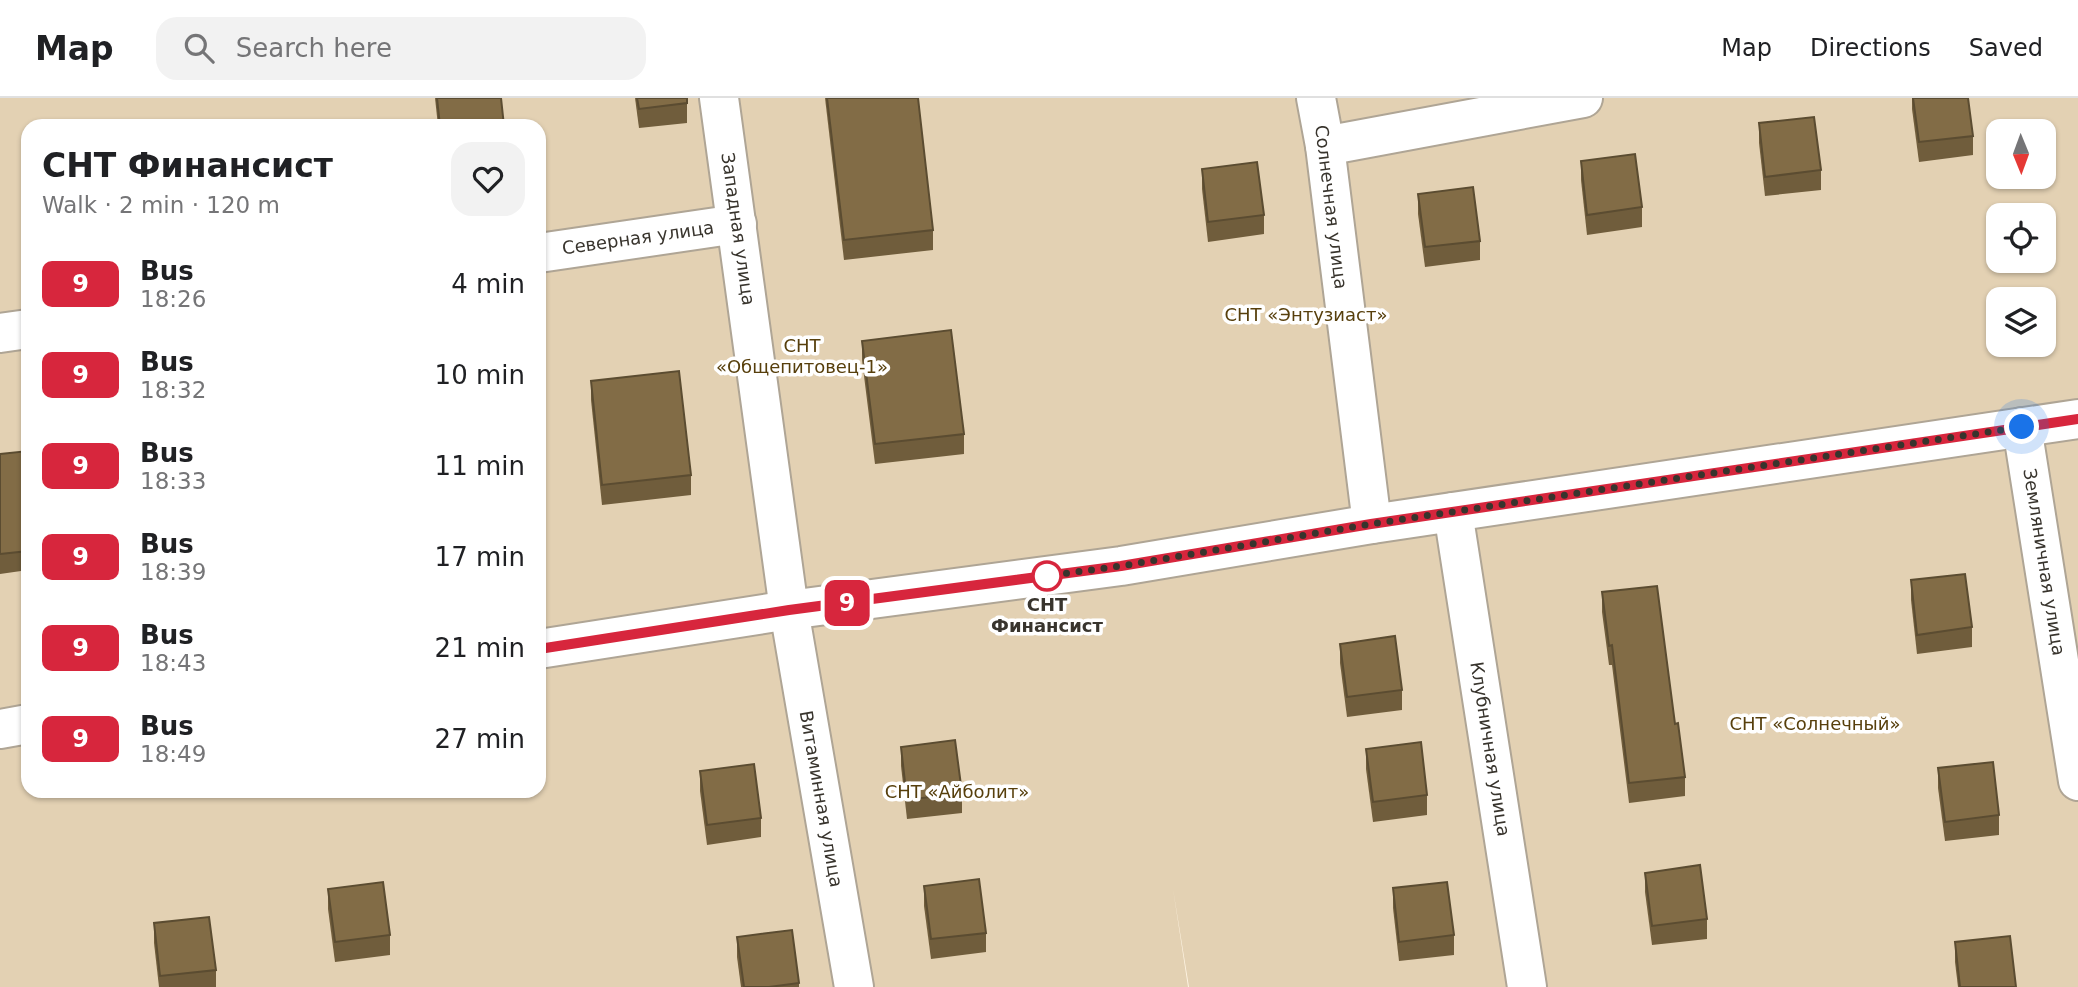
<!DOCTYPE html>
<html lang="en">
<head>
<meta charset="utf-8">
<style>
	:root { --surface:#fff; --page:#f2f2f2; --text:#202124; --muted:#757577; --line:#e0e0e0 }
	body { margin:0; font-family:"DejaVu Sans",sans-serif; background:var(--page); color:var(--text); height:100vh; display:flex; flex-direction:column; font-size:26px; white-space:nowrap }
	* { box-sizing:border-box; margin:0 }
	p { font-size:23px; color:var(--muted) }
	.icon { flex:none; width:38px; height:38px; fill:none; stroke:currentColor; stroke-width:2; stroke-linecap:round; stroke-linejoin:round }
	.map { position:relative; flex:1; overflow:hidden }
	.details { position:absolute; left:21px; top:21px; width:525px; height:679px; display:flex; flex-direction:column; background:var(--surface); border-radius:21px; box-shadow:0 2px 5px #0004 }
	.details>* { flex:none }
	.badge { padding:0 14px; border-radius:10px; font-size:24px; line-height:46px }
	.needle { width:46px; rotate:179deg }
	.tools { position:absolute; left:1986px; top:21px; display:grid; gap:14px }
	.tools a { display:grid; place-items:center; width:70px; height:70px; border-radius:14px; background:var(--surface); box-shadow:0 2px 5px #0004; font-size:35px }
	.you { position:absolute; width:35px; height:35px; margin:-18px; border:5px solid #fff; border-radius:50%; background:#1a73e8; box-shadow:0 0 0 10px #1a73e833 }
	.map>.badge { position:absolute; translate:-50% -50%; box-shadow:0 0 0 4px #fff }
	.round { display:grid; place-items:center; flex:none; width:74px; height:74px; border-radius:21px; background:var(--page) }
	.head { display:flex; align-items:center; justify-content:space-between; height:119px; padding:0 21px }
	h1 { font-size:33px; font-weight:700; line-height:52px }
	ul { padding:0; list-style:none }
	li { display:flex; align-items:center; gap:21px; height:91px; padding:0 21px }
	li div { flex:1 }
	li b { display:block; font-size:26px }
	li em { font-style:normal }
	li .badge { min-width:77px; font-weight:700; text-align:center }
	header { display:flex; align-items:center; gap:42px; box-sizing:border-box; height:98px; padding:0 35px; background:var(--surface); border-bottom:2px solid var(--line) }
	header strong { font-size:33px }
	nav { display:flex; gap:38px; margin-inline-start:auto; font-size:24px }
	.search { width:490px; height:63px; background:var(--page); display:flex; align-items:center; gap:18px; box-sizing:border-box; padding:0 24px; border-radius:21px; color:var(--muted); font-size:26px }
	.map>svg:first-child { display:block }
	.green { fill:#e3d1b3; fill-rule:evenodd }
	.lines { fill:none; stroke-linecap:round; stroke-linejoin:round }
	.street-casing { stroke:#afa595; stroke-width:42 }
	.secondary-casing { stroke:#afa595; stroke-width:42 }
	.street { stroke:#fff; stroke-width:38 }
	.secondary { stroke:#fff; stroke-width:38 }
	.wall { fill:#705d3c }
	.building { fill:#826c46; stroke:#5b4c31; stroke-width:2 }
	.line-casing { stroke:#fff; stroke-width:16 }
	.line { stroke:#d7263d; stroke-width:10 }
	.walk { stroke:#38342d; stroke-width:7; stroke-dasharray:0 12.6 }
	.stop-dot { fill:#fff; stroke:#d7263d; stroke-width:3.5 }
	.labels { text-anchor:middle; stroke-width:7; stroke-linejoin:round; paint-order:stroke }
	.street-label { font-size:18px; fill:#38342d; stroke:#fff }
	.park-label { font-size:18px; fill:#573f0c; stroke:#fff }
	.stop-label { font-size:18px; font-weight:bold; fill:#38342d; stroke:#fff }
</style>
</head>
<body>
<header>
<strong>Map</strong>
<div class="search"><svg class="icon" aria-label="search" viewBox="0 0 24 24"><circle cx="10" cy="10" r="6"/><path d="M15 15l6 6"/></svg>Search here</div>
<nav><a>Map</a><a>Directions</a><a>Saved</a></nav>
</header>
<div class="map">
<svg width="2078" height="889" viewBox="0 0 2078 889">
	<rect width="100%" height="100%" fill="#fef4e3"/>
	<path class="green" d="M0,0H2078V889H1189L1173,791L1188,889H0ZM28,28H539V693H28ZM1998,33H2044V79H1998ZM1998,117H2044V163H1998ZM1998,201H2044V247H1998Z"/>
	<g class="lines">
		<g class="street-casing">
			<g id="street">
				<polyline points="719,0 789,512 854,889"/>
				<polyline points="1316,0 1325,48 1372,426"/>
				<polyline points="1325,48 1583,0"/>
				<polyline points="539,155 737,126"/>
				<polyline points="0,235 28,231"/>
				<polyline points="2022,329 2078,683"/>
				<polyline points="1453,414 1527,889"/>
			</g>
		</g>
		<g class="secondary-casing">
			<g id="secondary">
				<polyline points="539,551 789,512 1121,468 1372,426 2078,321"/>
				<polyline points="0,631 28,626"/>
			</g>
		</g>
		<use href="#street" class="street"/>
		<use href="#secondary" class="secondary"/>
	</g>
	<g class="wall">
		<polygon points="435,0 501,0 504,28 438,28"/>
		<polygon points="635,0 687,0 687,25 639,30"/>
		<polygon points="825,0 918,0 933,132 933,152 844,162"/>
		<polygon points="1912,0 1968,0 1973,38 1973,57 1919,64 1912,11"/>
		<polygon points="1759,25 1821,72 1821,92 1765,98 1759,45"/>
		<polygon points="1581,63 1642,109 1642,129 1587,137 1581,82"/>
		<polygon points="1202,71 1264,117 1264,136 1208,144 1202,91"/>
		<polygon points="1418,96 1480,143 1480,162 1425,169 1418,116"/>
		<polygon points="862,243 964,336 964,356 875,366 862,262"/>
		<polygon points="591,283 691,377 691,397 602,407 591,302"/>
		<polygon points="28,353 28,472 0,476 0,356"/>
		<polygon points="1911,482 1972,529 1972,549 1917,556 1911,502"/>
		<polygon points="1602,494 1675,626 1685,679 1685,698 1629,705 1612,567 1609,567 1602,514"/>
		<polygon points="1340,546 1402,592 1402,612 1347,619 1340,565"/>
		<polygon points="901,649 962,695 962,715 907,721 901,668"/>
		<polygon points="1366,651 1427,697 1427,717 1373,724 1366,671"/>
		<polygon points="1938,670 1999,717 1999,737 1945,743 1938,690"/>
		<polygon points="700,673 761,720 761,739 707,747 700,693"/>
		<polygon points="1645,775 1707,821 1707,841 1652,847 1645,794"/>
		<polygon points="924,788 986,835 986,854 931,861 924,808"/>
		<polygon points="1393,790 1454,837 1454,857 1399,863 1393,810"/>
		<polygon points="328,791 390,837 390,857 335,864 328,811"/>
		<polygon points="154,825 216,872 216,889 159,889 154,845"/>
		<polygon points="737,839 799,885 799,889 741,889 737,859"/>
		<polygon points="1955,844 2016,889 1958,889 1955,864"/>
	</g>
	<g class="building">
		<polygon points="437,0 501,0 504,28 440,28"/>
		<polygon points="637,0 687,0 687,5 639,11"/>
		<polygon points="827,0 918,0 933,132 844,142"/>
		<polygon points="1913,0 1968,0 1973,38 1919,44"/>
		<polygon points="1814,19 1821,72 1765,79 1759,25"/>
		<polygon points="1635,56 1642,109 1587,117 1581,63"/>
		<polygon points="1257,64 1264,117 1208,124 1202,71"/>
		<polygon points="1473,89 1480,143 1425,149 1418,96"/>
		<polygon points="951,232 964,336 875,346 862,243"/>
		<polygon points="679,273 691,377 602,387 591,283"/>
		<polygon points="28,353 28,453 0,456 0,356"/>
		<polygon points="1965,476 1972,529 1917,537 1911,482"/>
		<polygon points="1657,488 1675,626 1678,625 1685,679 1629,685 1612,547 1609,548 1602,494"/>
		<polygon points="1395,538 1402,592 1347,599 1340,546"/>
		<polygon points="955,642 962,695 907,702 901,649"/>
		<polygon points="1421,644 1427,697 1373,704 1366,651"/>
		<polygon points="1993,664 1999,717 1945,724 1938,670"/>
		<polygon points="754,666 761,720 707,727 700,673"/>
		<polygon points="1700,767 1707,821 1652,828 1645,775"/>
		<polygon points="979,781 986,835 931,841 924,788"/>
		<polygon points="383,784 390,837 335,844 328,791"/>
		<polygon points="1447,784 1454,837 1399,844 1393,790"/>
		<polygon points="209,819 216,872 160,878 154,825"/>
		<polygon points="792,832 799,885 769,889 744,889 737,839"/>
		<polygon points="2010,838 2016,889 1960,889 1955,844"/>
	</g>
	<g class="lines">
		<g class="line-casing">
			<polyline id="line" points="539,551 789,512 1121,468 1371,426 2078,321"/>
		</g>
		<use href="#line" class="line"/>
		<polyline class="walk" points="1047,478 1038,479 1121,468 1371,426 2022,329"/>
	</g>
	<circle class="stop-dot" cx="1047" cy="478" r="14"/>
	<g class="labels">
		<g class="street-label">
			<text transform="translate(1331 109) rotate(83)" y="6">Солнечная улица</text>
			<text transform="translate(738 131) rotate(82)" y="6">Западная улица</text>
			<text transform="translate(638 140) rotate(-8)" y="6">Северная улица</text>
			<text transform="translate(2044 464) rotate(81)" y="6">Земляничная улица</text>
			<text transform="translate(1490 651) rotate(81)" y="6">Клубничная улица</text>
			<text transform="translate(821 701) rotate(80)" y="6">Витаминная улица</text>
		</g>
		<g class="park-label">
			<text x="1306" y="223">СНТ «Энтузиаст»</text>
			<text x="802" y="254">СНТ<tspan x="802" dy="21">«Общепитовец-1»</tspan></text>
			<text x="1815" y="632">СНТ «Солнечный»</text>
			<text x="957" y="700">СНТ «Айболит»</text>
		</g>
		<g class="stop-label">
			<text x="1047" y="513">СНТ<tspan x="1047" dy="21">Финансист</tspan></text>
		</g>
	</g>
</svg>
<div class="tools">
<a><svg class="needle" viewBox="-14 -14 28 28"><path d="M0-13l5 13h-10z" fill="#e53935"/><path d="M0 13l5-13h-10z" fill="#757577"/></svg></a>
<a><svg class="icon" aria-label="locate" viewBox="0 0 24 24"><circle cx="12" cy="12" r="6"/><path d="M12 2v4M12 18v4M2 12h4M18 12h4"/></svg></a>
<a><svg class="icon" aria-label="layers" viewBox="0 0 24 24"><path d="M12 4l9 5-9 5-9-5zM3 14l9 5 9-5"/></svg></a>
</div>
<div class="you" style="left:2022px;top:329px"></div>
<b class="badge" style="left:847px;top:505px;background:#d7263d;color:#fff">9</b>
<section class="details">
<div class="head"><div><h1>СНТ Финансист</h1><p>Walk · 2 min · 120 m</p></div><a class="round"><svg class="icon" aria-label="heart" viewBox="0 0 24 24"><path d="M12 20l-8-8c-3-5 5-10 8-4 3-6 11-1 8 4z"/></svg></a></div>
<ul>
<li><span class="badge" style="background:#d7263d;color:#fff">9</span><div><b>Bus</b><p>18:26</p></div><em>4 min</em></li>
<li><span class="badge" style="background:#d7263d;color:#fff">9</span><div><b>Bus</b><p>18:32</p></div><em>10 min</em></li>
<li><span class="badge" style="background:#d7263d;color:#fff">9</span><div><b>Bus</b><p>18:33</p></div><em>11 min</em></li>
<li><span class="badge" style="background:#d7263d;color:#fff">9</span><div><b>Bus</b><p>18:39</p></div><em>17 min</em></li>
<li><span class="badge" style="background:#d7263d;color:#fff">9</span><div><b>Bus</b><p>18:43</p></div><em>21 min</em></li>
<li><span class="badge" style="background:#d7263d;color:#fff">9</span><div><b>Bus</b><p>18:49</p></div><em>27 min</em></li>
</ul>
</section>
</div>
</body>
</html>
